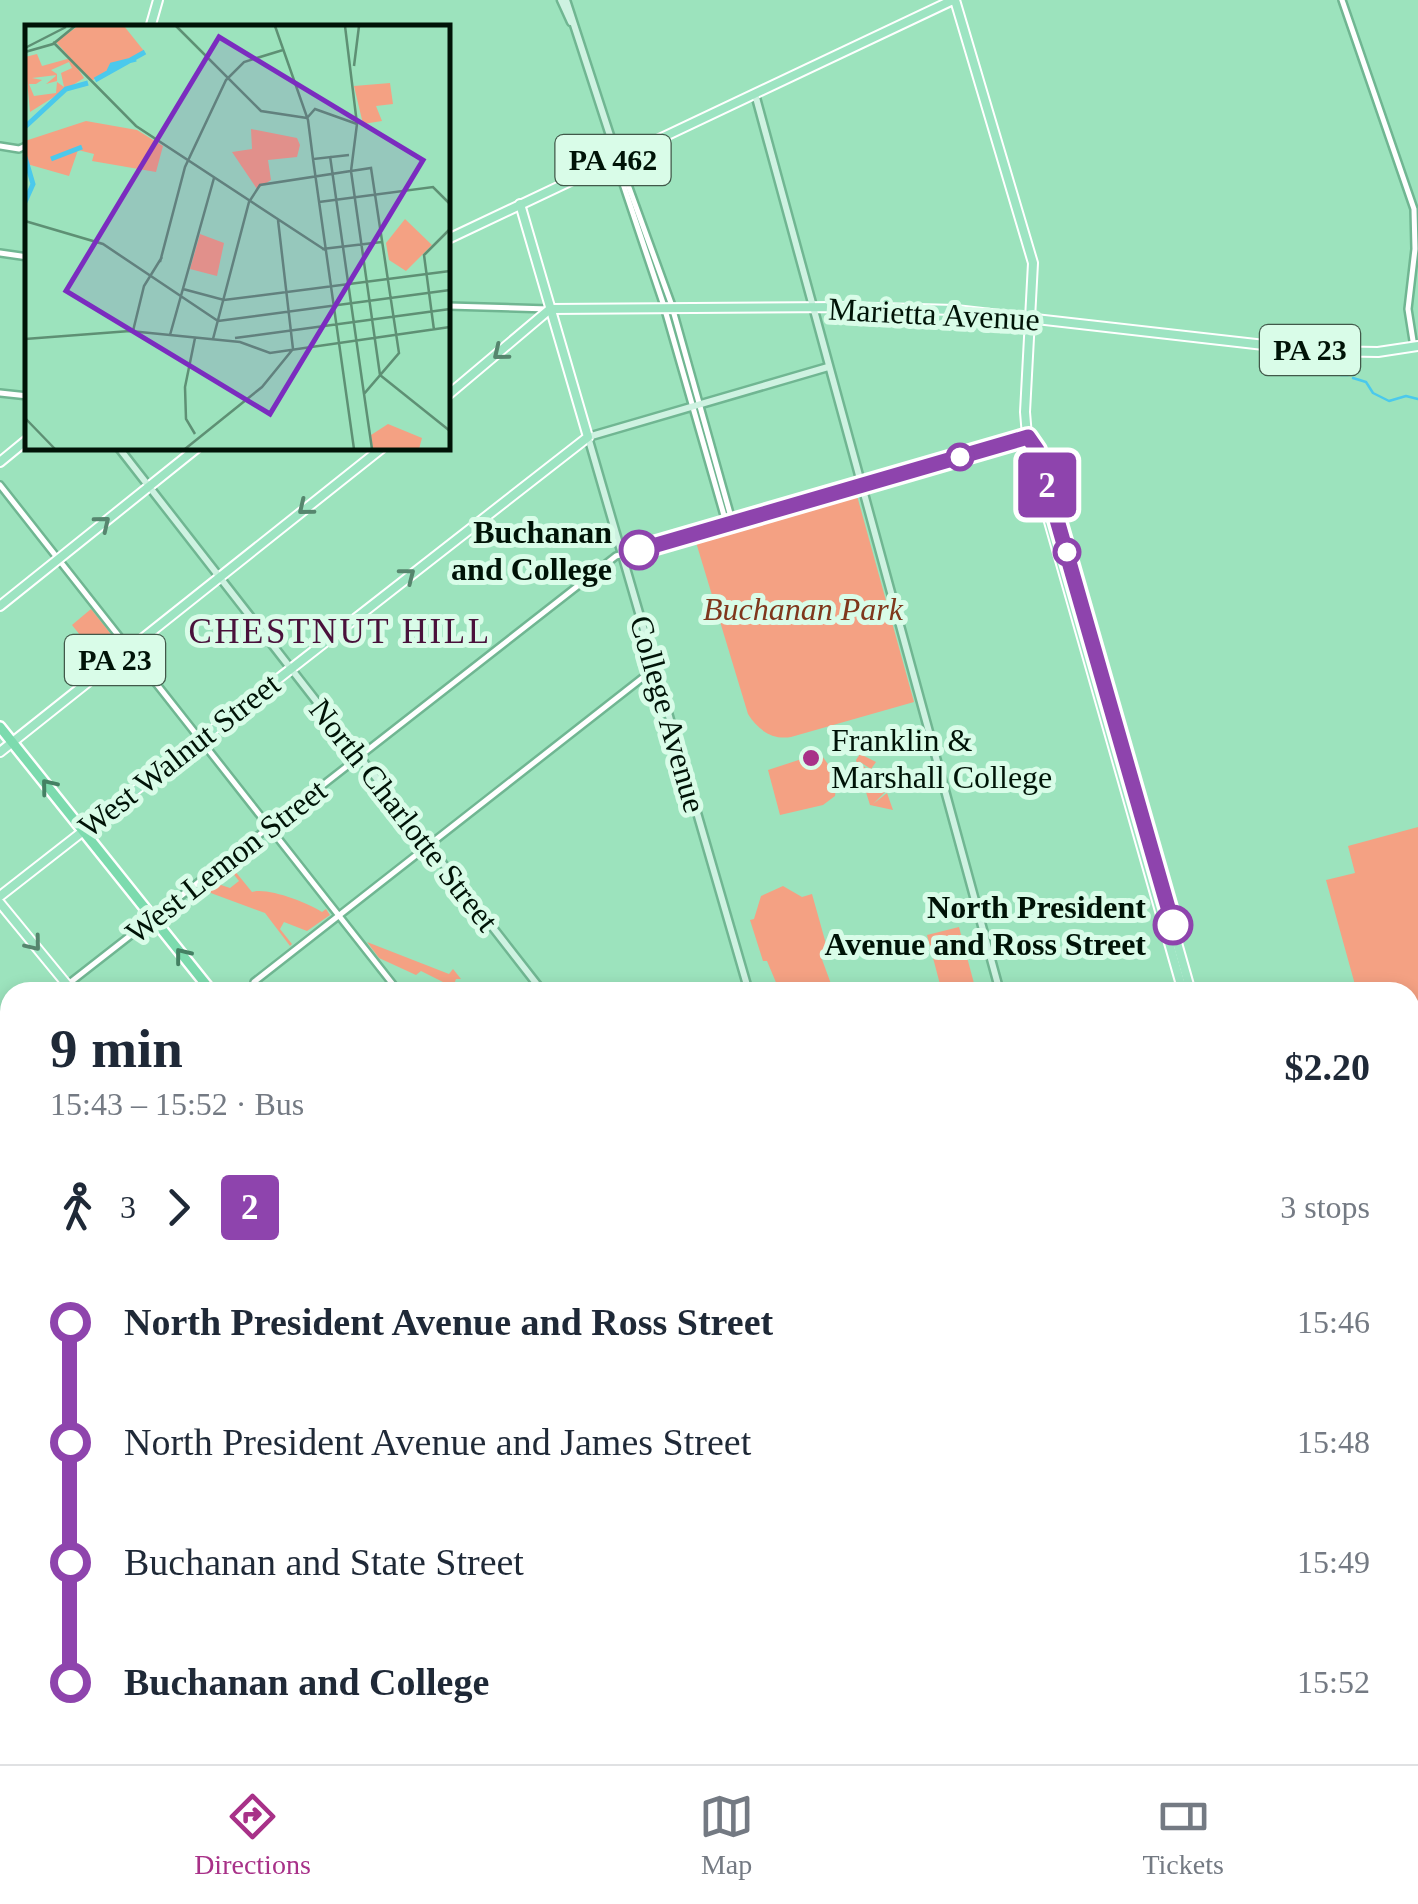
<!DOCTYPE html>
<html lang="en">
<head>
<meta charset="utf-8">
<style>
	:root { --surface:#fff; --page:#f6f6f7; --text:#1f2937; --muted:#747a83; --line:#e0e1e3; --accent:#a83188 }
	body { margin:0; font-family:Georgia,serif; background:var(--page); color:var(--text); height:100vh; display:flex; flex-direction:column; font-size:38px; white-space:nowrap }
	* { box-sizing:border-box; margin:0 }
	p { font-size:32px; color:var(--muted) }
	.icon { flex:none; width:55px; height:55px; fill:none; stroke:currentColor; stroke-width:2; stroke-linecap:round; stroke-linejoin:round }
	.map { position:relative; flex:1; overflow:hidden }
	.drawer { position:absolute; left:0px; top:982px; width:1420px; height:782px; display:flex; flex-direction:column; background:var(--surface); border-radius:30px 30px 0 0; box-shadow:0 5px 15px #0003 }
	.drawer>* { flex:none }
	.badge { padding:0 20px; border-radius:8px; font-size:35px; line-height:65px }
	.map>.badge { position:absolute; translate:-50% -50%; box-shadow:0 0 0 5px #fff }
	.legs { display:flex; align-items:center; gap:15px; height:110px; padding:0 50px; font-size:32px }
	.legs p { margin-inline-start:auto }
	.summary { display:flex; align-items:center; justify-content:space-between; height:170px; padding:0 50px }
	h1 { font-size:55px; font-weight:600; line-height:75px }
	ul { padding:0 50px; list-style:none }
	li { display:flex; align-items:center; gap:35px; height:120px; font-size:38px }
	li i { display:grid; place-items:center; width:15px; height:100%; margin:0 12px; background:currentColor }
	li i::after { content:''; width:25px; height:25px; margin:-12px; border:8px solid; border-radius:50%; background:var(--surface) }
	li p { margin-inline-start:auto }
	li:first-child i { background:linear-gradient(#0000 50%,currentColor 0) }
	li:last-child i { background:linear-gradient(currentColor 50%,#0000 0) }
	.menu { display:flex; justify-content:space-around; align-items:center; height:140px; border-top:2px solid var(--line); background:var(--surface); font-size:28px; color:var(--muted) }
	.menu a { display:grid; justify-items:center; gap:5px }
	.menu .selected { color:var(--accent) }
	.map>svg:first-child { display:block }
	.green { fill:#f4a183 }
	.lines { fill:none; stroke-linecap:round; stroke-linejoin:round }
	.stream { stroke:#4bc9ec; stroke-width:2.5 }
	.tertiary-casing { stroke:#70b692; stroke-width:10 }
	.secondary-casing { stroke:#70b692; stroke-width:11 }
	.primary-casing { stroke:#fff; stroke-width:12 }
	.trunk-casing { stroke:#fff; stroke-width:14 }
	.tertiary { stroke:#fff; stroke-width:5 }
	.secondary { stroke:#cef2e1; stroke-width:6 }
	.primary { stroke:#9de4c2; stroke-width:8 }
	.trunk { stroke:#7cdbae; stroke-width:9 }
	.rail { stroke:#1d3929; stroke-width:2.5; stroke-dasharray:5 10; stroke-linecap:butt }
	.oneway { stroke:#56866e }
	.oneway2 { stroke:#448163 }
	.line-1-casing { stroke:#fff; stroke-width:22 }
	.line-1 { stroke:#8e44ad; stroke-width:15 }
	.stop-1-dot { fill:#fff; stroke:#8e44ad; stroke-width:5 }
	.poi-dot { fill:#a83188; stroke:#d9fce8; stroke-width:4 }
	.labels { text-anchor:middle; stroke-width:10; stroke-linejoin:round; paint-order:stroke }
	.shield { fill:#d9fce8; stroke:#41594a; stroke-width:2.5 }
	.shield-label { font-size:30px; font-weight:bold; fill:#001307 }
	.street-label { font-size:32px; fill:#001307; stroke:#d9fce8 }
	.stop-label { font-size:32px; font-weight:bold; fill:#001307; stroke:#d9fce8; text-anchor:end }
	.park-label { font-size:32px; font-style:italic; fill:#7f371c; stroke:#d9fce8 }
	.poi-label { font-size:32px; fill:#001307; stroke:#d9fce8; text-anchor:start }
	.neighbourhood-label { font-size:35px; letter-spacing:2.5px; fill:#4a113b; stroke:#d9fce8 }
	.inset-river { fill:none; stroke:#4bc9ec; stroke-width:5 }
	.inset-road { fill:none; stroke:#5e9074; stroke-width:2.5 }
	.view { fill:#7b2cbf; fill-opacity:0.15; stroke:#7b2cbf; stroke-width:5 }
	.inset-edge { fill:none; stroke:#001307; stroke-width:5 }
</style>
</head>
<body>
<div class="map">
<svg width="1418" height="1764" viewBox="0 0 1418 1764">
	<rect width="100%" height="100%" fill="#9ce3bd"/>
	<g class="green">
		<path d="M856,492L914,702L791,737C772,740 758,730 748,714L695,539Z"/>
		<polygon points="91,609 123,649 103,664 72,625"/>
		<polygon points="820,753 837,777 835,796 823,805 780,815 768,770"/>
		<polygon points="860,754 876,762 871,769 857,760 884,785 874,783 887,790 873,804 887,793 893,810 870,805 856,760"/>
		<polygon points="1418,827 1418,1041 1410,1041 1410,992 1357,992 1326,880 1355,873 1348,846"/>
		<path d="M230,865L252,892C267,887 306,902 322,912L326,909L330,915L307,931L284,922L280,929L292,944L290,946L265,913L200,889L209,881L230,888L239,881L228,867Z"/>
		<polygon points="783,886 802,897 812,894 828,951 820,954 834,992 780,992 767,961 763,961 750,920 754,919 761,896"/>
		<polygon points="959,927 976,991 942,992 927,935"/>
		<polygon points="367,942 449,974 453,969 461,979 456,979 453,987 421,971 416,975 379,958"/>
	</g>
	<g class="lines">
		<g class="stream">
			<polyline points="1326,359 1328,366 1341,375 1348,375"/>
			<polyline points="1353,378 1366,382 1373,393 1389,401 1406,396 1418,399"/>
		</g>
		<g class="tertiary-casing">
			<g id="tertiary">
				<polyline points="1342,0 1414,209 1415,249 1408,309 1414,347"/>
				<polyline points="0,146 19,149 28,145"/>
				<polyline points="617,159 617,166 663,303 725,519 729,523"/>
				<polyline points="619,160 671,303 731,517 729,523"/>
				<polyline points="0,253 28,257"/>
				<polyline points="448,306 549,309"/>
				<polyline points="0,393 28,396"/>
				<polyline points="0,485 399,992"/>
				<polyline points="254,982 655,668"/>
				<polyline points="58,992 616,556 1028,437"/>
				<polyline points="0,1038 10,1031"/>
				<polyline points="0,1464 10,1476"/>
				<polyline points="0,1651 10,1664"/>
				<polyline points="411,1764 424,1755"/>
			</g>
		</g>
		<g class="secondary-casing">
			<g id="secondary">
				<polyline points="561,0 571,22"/>
				<polyline points="566,0 617,157"/>
				<polyline points="755,94 1000,992"/>
				<polyline points="119,448 543,992"/>
				<polyline points="749,992 588,437 828,367"/>
				<polyline points="0,1076 10,1088"/>
				<polyline points="0,1182 10,1173"/>
				<polyline points="0,1549 10,1541"/>
				<polyline points="1179,1764 1185,1755"/>
			</g>
		</g>
		<g class="primary-casing">
			<g id="primary">
				<polyline points="955,0 1033,263 1025,412 1028,448 1183,992"/>
				<polyline points="150,28 158,0"/>
				<polyline points="448,239 953,0"/>
				<polyline points="550,309 840,307 956,310 1317,351 1378,352 1418,346"/>
				<polyline points="448,395 550,309"/>
				<polyline points="1028,437 1037,450 1191,992"/>
				<polyline points="0,462 28,439"/>
				<polyline points="0,606 197,448"/>
				<polyline points="0,752 382,448"/>
				<polyline points="0,896 588,437 520,204"/>
				<polyline points="0,903 73,992"/>
				<polyline points="1410,1048 1418,1049"/>
				<polyline points="1410,1617 1418,1619"/>
				<polyline points="889,1755 900,1764"/>
			</g>
		</g>
		<g class="trunk-casing">
			<g id="trunk">
				<polyline points="0,727 212,992"/>
				<polyline points="0,1273 10,1286"/>
				<polyline points="453,1755 459,1764"/>
			</g>
		</g>
		<use href="#tertiary" class="tertiary"/>
		<use href="#secondary" class="secondary"/>
		<use href="#primary" class="primary"/>
		<use href="#trunk" class="trunk"/>
		<g class="rail">
			<polyline points="1410,1262 1418,1259"/>
			<polyline points="1410,1295 1418,1297"/>
			<polyline points="1410,1372 1418,1373"/>
			<polyline points="1410,1729 1418,1731"/>
			<polyline points="1410,1752 1418,1764"/>
			<polyline points="1120,1757 1121,1755"/>
			<polyline points="25,1764 50,1755"/>
			<polyline points="47,1764 73,1755"/>
		</g>
	</g>
	<defs><path id="oneway-chevron" d="M-2-3.5L2.5 0L-2 3.5" fill="none" stroke-width="1.6" stroke-linecap="round" stroke-linejoin="round" transform="scale(2.5)"/></defs>
	<g class="oneway">
		<use href="#oneway-chevron" transform="translate(500 353) rotate(141)"/>
		<use href="#oneway-chevron" transform="translate(305 508) rotate(141)"/>
		<use href="#oneway-chevron" transform="translate(103 523) rotate(-39)"/>
		<use href="#oneway-chevron" transform="translate(408 575) rotate(-38)"/>
		<use href="#oneway-chevron" transform="translate(34 944) rotate(51)"/>
	</g>
	<g class="oneway2">
		<use href="#oneway-chevron" transform="translate(48 786) rotate(-129)"/>
		<use href="#oneway-chevron" transform="translate(182 955) rotate(-128)"/>
	</g>
	<g class="lines">
		<g class="line-1-casing">
			<polyline id="line-1" points="639,550 1028,437 1037,450 1173,925"/>
		</g>
		<use href="#line-1" class="line-1"/>
	</g>
	<g class="stop-1-dot">
		<circle cx="960" cy="457" r="12"/>
		<circle cx="639" cy="550" r="18"/>
		<circle cx="1067" cy="552" r="12"/>
		<circle cx="1173" cy="925" r="18"/>
	</g>
	<circle class="poi-dot" cx="811" cy="758" r="10"/>
	<g class="labels">
		<g class="shield">
			<rect x="555.5" y="135" width="115" height="50" rx="8"/>
			<rect x="1260" y="325" width="100" height="50" rx="8"/>
			<rect x="65" y="635" width="100" height="50" rx="8"/>
		</g>
		<g class="shield-label">
			<text x="613" y="170">PA 462</text>
			<text x="1310" y="360">PA 23</text>
			<text x="115" y="670">PA 23</text>
		</g>
		<g class="street-label">
			<text transform="translate(934 314) rotate(3)" y="11">Marietta Avenue</text>
			<text transform="translate(668 714) rotate(74)" y="11">College Avenue</text>
			<text transform="translate(179 755) rotate(-38)" y="11">West Walnut Street</text>
			<text transform="translate(404 815) rotate(52)" y="11">North Charlotte Street</text>
			<text transform="translate(226 861) rotate(-38)" y="11">West Lemon Street</text>
		</g>
		<g class="stop-label">
			<text x="612" y="543">Buchanan<tspan x="612" dy="37">and College</tspan></text>
			<text x="1146" y="918">North President<tspan x="1146" dy="37">Avenue and Ross Street</tspan></text>
		</g>
		<g class="park-label">
			<text x="803" y="620">Buchanan Park</text>
		</g>
		<g class="poi-label">
			<text x="831" y="751">Franklin &amp;<tspan x="831" dy="37">Marshall College</tspan></text>
		</g>
		<g class="neighbourhood-label">
			<text x="340" y="643">CHESTNUT HILL</text>
		</g>
	</g>
	<g transform="translate(25 25)">
		<rect width="425" height="425" fill="#9ce3bd"/>
		<path d="M53,1H99L119,26L66,56L31,17ZM12,29L17,41L46,33L59,53L5,87L0,32ZM44,37L47,43L36,48L39,62L32,57L31,68L9,71L4,59H11L17,55L7,53L32,50L21,59L32,56V49L26,45ZM365,58L368,79L351,81L357,96L338,99L329,61ZM61,96L112,105L138,121L131,147L67,136L69,129L53,125L44,151L2,139L0,116ZM226,104L272,113L275,120L272,132L243,135L246,155L232,164L207,127L227,124ZM380,194L407,220L381,246L364,235L361,218ZM175,209L199,218L192,251L165,244ZM363,399L397,413L394,424H348L346,410Z" fill="#f4a183" fill-rule="evenodd"/>
		<path class="inset-river" d="M84,46L87,40L111,34M70,55L120,27M0,102L41,64L63,58M0,132L8,159L0,177M26,134L57,122"/>
		<path class="inset-road" d="M151,1L236,86L282,93M250,1L283,95L288,134M320,1L332,99L326,146L346,143L374,328L339,369L347,424M28,17L111,101L300,225M0,23L41,2M0,27L28,19L50,1M329,41L334,1M282,93L290,84L332,99M324,130L288,134L329,424M305,131L339,369M294,177L408,162L425,179M253,195L268,324M0,196L78,219L193,296M297,224L357,217M135,237L160,142L201,55L219,37L258,25M158,264L199,275L425,246M193,296L425,265M409,305L399,230L425,204M108,306L119,261L137,232M145,310L189,153M170,313L160,362L161,394L170,409M210,313L425,284M0,314L105,306L215,317L245,328L425,302M188,314L224,177L235,160L326,146L355,350M355,350L425,406M0,393L30,424M160,424L237,362L268,324"/>
		<path class="view" d="M194,12L398,135L245,389L41,266Z"/>
		<rect width="425" height="425" class="inset-edge"/>
	</g>
</svg>
<b class="badge" style="left:1047px;top:485px;background:#8e44ad;color:#fff">2</b>
<section class="drawer">
<div class="summary"><div><h1>9 min</h1><p>15:43 – 15:52 · Bus</p></div><b>$2.20</b></div>
<div class="legs"><svg class="icon" aria-label="walk" viewBox="0 0 24 24"><circle cx="13" cy="4" r="2"/><path d="M13 8l-2 6 4 7M11 14l-3 7M7 12l3-4h3l4 4"/></svg>3<svg class="icon" aria-label="forward" viewBox="0 0 24 24"><path d="M9 5l7 7-7 7"/></svg><b class="badge" style="background:#8e44ad;color:#fff">2</b><p>3 stops</p></div>
<ul>
<li><i style="color:#8e44ad"></i><b>North President Avenue and Ross Street</b><p>15:46</p></li>
<li><i style="color:#8e44ad"></i><span>North President Avenue and James Street</span><p>15:48</p></li>
<li><i style="color:#8e44ad"></i><span>Buchanan and State Street</span><p>15:49</p></li>
<li><i style="color:#8e44ad"></i><b>Buchanan and College</b><p>15:52</p></li>
</ul>
</section>
</div>
<nav class="menu">
<a class="selected"><svg class="icon" aria-label="directions" viewBox="0 0 24 24"><path d="M12 3l9 9-9 9-9-9zM9 14v-3h6M13 9l2 2-2 2"/></svg>Directions</a>
<a><svg class="icon" aria-label="map" viewBox="0 0 24 24"><path d="M3 6l6-2 6 2 6-2v14l-6 2-6-2-6 2zM9 4v14M15 6v14"/></svg>Map</a>
<a><svg class="icon" aria-label="tickets" viewBox="0 0 24 24"><path d="M3 7h18v10H3zM15 7v10"/></svg>Tickets</a>
</nav>
</body>
</html>
